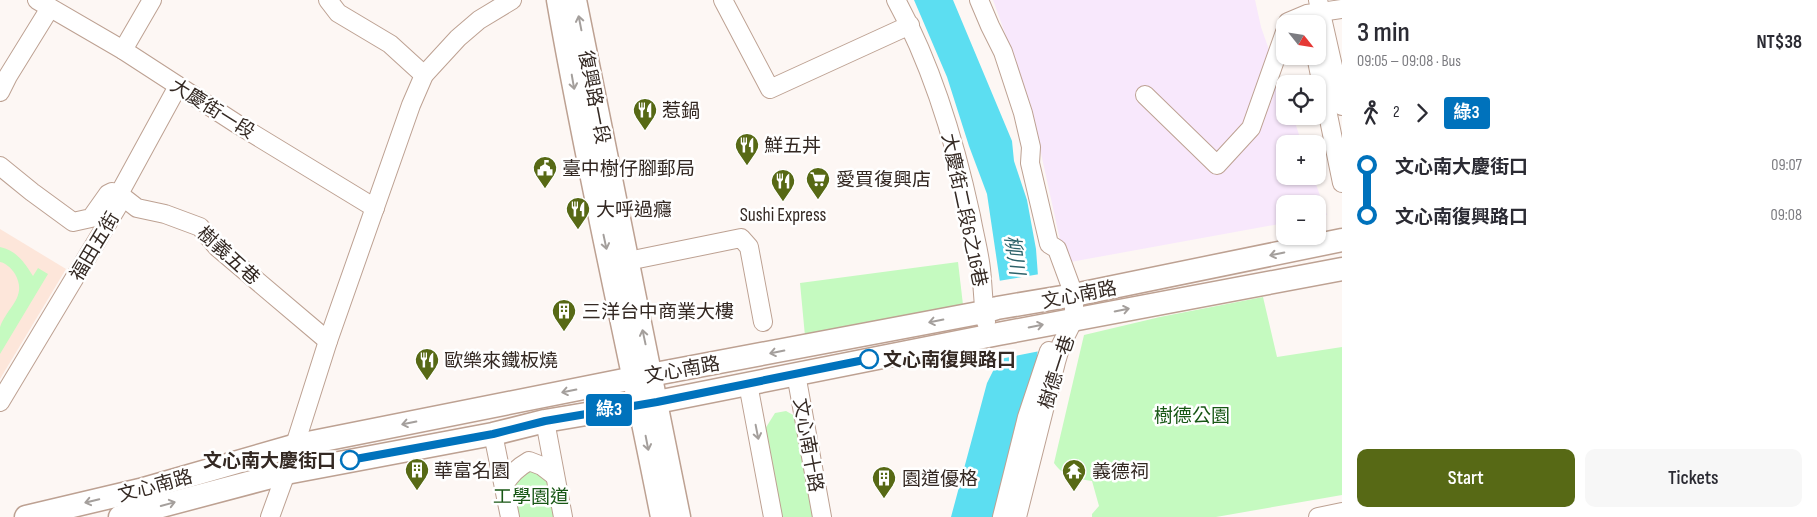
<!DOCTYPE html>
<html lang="en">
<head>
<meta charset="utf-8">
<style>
	:root { --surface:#fff; --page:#f7f7f7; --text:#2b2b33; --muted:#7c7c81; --accent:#576915 }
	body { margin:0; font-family:"Sofia Sans Condensed","Noto Sans TC",sans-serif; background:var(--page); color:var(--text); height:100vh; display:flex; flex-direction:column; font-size:19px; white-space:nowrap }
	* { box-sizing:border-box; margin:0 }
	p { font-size:16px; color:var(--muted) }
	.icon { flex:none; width:28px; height:28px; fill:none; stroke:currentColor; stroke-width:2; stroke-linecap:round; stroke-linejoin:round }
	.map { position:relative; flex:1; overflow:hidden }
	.side { display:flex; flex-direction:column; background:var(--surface); width:475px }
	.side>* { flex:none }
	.badge { padding:0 10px; border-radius:4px; font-size:18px; line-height:32px }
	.needle { width:32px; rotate:120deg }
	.buttons { position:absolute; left:1276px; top:15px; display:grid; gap:10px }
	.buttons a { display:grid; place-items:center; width:50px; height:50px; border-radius:10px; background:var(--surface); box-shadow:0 1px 4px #0004; font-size:25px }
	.map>.badge { position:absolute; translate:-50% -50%; box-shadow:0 0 0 2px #fff }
	.legs { display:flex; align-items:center; gap:8px; height:55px; padding:0 15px; font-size:16px }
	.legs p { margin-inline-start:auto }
	.summary { display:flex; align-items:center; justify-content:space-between; height:85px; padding:0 15px }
	h1 { font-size:28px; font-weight:600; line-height:38px }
	.action { display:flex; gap:10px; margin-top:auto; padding:10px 15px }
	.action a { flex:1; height:58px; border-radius:10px; background:var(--accent); color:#fff; font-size:20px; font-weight:600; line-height:58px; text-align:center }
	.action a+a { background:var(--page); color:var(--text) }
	ul { padding:0 15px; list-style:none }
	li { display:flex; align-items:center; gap:18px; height:50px; font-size:19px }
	li i { display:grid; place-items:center; width:8px; height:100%; margin:0 6px; background:currentColor }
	li i::after { content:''; width:12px; height:12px; margin:-6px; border:4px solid; border-radius:50%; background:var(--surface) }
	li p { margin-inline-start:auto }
	li:first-child i { background:linear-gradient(#0000 50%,currentColor 0) }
	li:last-child i { background:linear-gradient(currentColor 50%,#0000 0) }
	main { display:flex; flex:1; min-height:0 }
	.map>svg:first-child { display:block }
	.industrial { fill:#f8e8fc }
	.built { fill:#fde6da }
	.green { fill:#c5fac0 }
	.water { fill:#5cdef1 }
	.pier { fill:#fdf7f4 }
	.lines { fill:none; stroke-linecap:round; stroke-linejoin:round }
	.minor-casing { stroke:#bda192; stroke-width:20 }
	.major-casing { stroke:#bda192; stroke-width:25 }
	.minor { stroke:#fff; stroke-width:18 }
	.major { stroke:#fff; stroke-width:22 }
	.oneway { stroke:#a49f9c }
	.line-1-casing { stroke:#fff; stroke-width:11 }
	.line-1 { stroke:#0072bc; stroke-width:8 }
	.stop-1-dot { fill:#fff; stroke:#0072bc; stroke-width:2.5 }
	.labels { text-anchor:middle; stroke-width:5; stroke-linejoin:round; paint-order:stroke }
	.street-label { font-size:19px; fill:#342923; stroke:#fff }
	.poi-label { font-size:19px; fill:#342923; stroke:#fff; text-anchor:start }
	.stop-label { font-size:19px; font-weight:bold; fill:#342923; stroke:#fff; text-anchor:start }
	.park-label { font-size:19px; fill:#185715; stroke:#fff }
	.water-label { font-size:20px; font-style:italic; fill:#2b6169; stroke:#fff }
</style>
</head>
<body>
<main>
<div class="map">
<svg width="1342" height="517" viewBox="0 0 1342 517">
	<rect width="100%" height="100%" fill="#fdf7f4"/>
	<polygon class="industrial" points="993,0 1255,0 1261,27 1285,95 1285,116 1293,116 1302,144 1285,144 1285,176 1313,176 1327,215 1318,217 1318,204 1285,204 1285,223 1065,263 1030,103"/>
	<polygon class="built" points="0,229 66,269 0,379"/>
	<g class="green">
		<path d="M0,247C17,251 24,262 33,276L38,268L48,274L0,354C0,346 0,334 0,327C7,307 28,297 15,274C11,268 6,263 0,262Z"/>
		<polygon points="958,262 963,305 805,336 800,283"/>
		<path d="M1263,297L1277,357L1342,347V495L1216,517H1092V514L1099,506L1092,481C1074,478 1065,478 1054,463L1084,335L1160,317Z"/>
		<polygon points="786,411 795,416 813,517 782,517 765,429 775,413"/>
		<polygon points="532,467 546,475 556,517 515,517 512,481"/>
	</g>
	<polygon class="water" points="914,0 953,0 1012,141 1014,161 1027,200 1036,249 1041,317 1036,369 997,517 951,517 987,383 994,369 1006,336 1000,282 987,194 969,146 947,77"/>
	<polygon class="pier" points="1040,274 1043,317 1040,351 995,360 1004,336 998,281"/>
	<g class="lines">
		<g class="minor-casing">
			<g id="minor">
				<polyline points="37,0 123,50 237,124 375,208"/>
				<polyline points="328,0 338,13 390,44 424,75"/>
				<polyline points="723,0 770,89 910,25"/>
				<path d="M896,0C933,67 955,142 971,216C974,234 979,251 981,269C983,287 983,305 986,322"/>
				<polyline points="979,0 990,26 1003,52 1023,113 1031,147 1030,163 1049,244 1057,249 1074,295 1074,319 1061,345 1056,362 1017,517"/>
				<polyline points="1318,0 1342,106"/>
				<polyline points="1288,24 1288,22 1307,14 1342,9"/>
				<polyline points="123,50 152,0"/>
				<polyline points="1316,56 1342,183"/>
				<polyline points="0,92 8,76 50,8"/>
				<polyline points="1145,95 1217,165 1251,128 1285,32"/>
				<polyline points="0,166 32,192 73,222 91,218 108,194 112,192 119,194 137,208 165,214 200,227 217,247 328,341"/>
				<polyline points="628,261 741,238 749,247 763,322"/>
				<polyline points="796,374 822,517"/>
				<polyline points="748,384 773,517"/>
				<polyline points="0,402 119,204 119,194 178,86"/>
				<polyline points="545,421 563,517"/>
				<polyline points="493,434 510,517"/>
				<path d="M504,485C511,474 517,468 529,461L542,466L555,476"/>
				<polyline points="270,517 286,473 328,341 411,105 424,75 458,38 479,20 512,0"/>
				<polyline points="1002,517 1027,417 1049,351"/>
				<polyline points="1318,517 1342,512"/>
			</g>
		</g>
		<g class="major-casing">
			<g id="major">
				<path d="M558,0C588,173 628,344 662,517"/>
				<polyline points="575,0 679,517"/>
				<polyline points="26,517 140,490 293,446 634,378 984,312 997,308 1074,295 1342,240"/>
				<polyline points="120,517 286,473 493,434 545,421 657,402 998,334 1342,269"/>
			</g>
		</g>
		<use href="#minor" class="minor"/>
		<use href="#major" class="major"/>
	</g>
	<defs><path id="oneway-shaft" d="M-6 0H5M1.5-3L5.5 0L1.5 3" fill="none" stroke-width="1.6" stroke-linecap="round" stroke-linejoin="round" transform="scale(1.25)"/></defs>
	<g class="oneway">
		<use href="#oneway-shaft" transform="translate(580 23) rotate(-101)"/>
		<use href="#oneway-shaft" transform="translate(573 82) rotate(80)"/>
		<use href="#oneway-shaft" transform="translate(605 242) rotate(78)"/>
		<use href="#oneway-shaft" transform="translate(1277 254) rotate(168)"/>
		<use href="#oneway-shaft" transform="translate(1122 310) rotate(-11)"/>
		<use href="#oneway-shaft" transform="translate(936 321) rotate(169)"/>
		<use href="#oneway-shaft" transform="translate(1036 326) rotate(-11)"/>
		<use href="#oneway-shaft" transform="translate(644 337) rotate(-102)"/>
		<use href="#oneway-shaft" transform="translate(777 352) rotate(169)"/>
		<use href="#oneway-shaft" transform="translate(569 391) rotate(169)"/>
		<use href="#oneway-shaft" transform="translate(409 423) rotate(169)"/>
		<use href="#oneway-shaft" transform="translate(757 432) rotate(79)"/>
		<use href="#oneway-shaft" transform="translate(647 443) rotate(79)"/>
		<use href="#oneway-shaft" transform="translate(92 501) rotate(166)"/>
		<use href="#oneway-shaft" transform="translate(168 504) rotate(-15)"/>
	</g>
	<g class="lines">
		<g class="line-1-casing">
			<polyline id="line-1" points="350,460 493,434 545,421 657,402 869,359"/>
		</g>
		<use href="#line-1" class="line-1"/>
	</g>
	<defs>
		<g id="restaurant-pin" transform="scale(1.25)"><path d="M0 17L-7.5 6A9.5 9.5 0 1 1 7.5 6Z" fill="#576915" stroke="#fff"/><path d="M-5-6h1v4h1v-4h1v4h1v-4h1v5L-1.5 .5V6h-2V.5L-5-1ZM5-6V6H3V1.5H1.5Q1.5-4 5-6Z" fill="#fff"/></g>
		<g id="civic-pin" transform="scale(1.25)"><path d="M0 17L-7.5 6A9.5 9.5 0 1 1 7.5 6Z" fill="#576915" stroke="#fff"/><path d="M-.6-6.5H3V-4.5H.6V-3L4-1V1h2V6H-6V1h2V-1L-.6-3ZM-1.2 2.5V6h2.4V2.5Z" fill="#fff"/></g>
		<g id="supermarket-pin" transform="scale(1.25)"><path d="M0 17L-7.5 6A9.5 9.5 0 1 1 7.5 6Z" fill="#576915" stroke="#fff"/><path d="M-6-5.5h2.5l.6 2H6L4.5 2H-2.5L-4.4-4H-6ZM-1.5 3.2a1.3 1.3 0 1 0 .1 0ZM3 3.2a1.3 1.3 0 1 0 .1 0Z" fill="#fff"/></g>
		<g id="building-pin" transform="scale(1.25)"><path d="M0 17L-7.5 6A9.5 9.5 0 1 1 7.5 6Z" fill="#576915" stroke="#fff"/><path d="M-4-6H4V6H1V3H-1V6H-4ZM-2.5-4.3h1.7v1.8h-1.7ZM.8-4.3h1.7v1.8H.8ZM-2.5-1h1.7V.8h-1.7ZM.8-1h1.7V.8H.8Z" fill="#fff"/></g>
		<g id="temple-pin" transform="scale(1.25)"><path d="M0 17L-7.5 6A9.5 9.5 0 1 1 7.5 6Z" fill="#576915" stroke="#fff"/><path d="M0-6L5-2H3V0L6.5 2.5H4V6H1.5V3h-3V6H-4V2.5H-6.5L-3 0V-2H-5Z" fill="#fff"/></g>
	</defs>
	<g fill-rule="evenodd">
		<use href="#restaurant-pin" x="645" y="110"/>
		<use href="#restaurant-pin" x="747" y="145"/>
		<use href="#civic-pin" x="545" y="168"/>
		<use href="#supermarket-pin" x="818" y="179"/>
		<use href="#restaurant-pin" x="783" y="181"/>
		<use href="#restaurant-pin" x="578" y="209"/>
		<use href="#building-pin" x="564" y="311"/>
		<use href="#restaurant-pin" x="427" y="360"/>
		<use href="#building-pin" x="417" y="470"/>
		<use href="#temple-pin" x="1074" y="471"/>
		<use href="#building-pin" x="884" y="478"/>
	</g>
	<g class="stop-1-dot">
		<circle cx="869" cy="359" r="9"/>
		<circle cx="350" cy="460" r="9"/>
	</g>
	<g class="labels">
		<g class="street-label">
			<text transform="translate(595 97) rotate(79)" y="7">復興路一段</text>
			<text transform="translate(213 108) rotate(32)" y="7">大慶街一段</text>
			<text transform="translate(965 210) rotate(78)" y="7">大慶街二段6之16巷</text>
			<text transform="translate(94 246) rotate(-59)" y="7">福田五街</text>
			<text transform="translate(229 255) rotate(42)" y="7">樹義五巷</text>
			<text transform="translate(1079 294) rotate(-11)" y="7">文心南路</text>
			<text transform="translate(682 369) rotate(-10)" y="7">文心南路</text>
			<text transform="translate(1056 372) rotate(-72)" y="7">樹德一巷</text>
			<text transform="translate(809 445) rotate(80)" y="7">文心南十路</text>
			<text transform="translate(155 485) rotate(-15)" y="7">文心南路</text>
		</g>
		<g class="poi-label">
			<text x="662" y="117">惹鍋</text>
			<text x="764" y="152">鮮五丼</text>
			<text x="562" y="175">臺中樹仔腳郵局</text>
			<text x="836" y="186">愛買復興店</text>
			<text x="596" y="216">大呼過癮</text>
			<text x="783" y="221" text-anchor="middle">Sushi Express</text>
			<text x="582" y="318">三洋台中商業大樓</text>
			<text x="444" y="367">歐樂來鐵板燒</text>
			<text x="434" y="477">華富名園</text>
			<text x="1092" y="478">義德祠</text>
			<text x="902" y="485">園道優格</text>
		</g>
		<g class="stop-label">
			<text x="883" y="366">文心南復興路口</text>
			<text x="336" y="467" text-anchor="end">文心南大慶街口</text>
		</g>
		<g class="park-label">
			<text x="1192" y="422">樹德公園</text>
			<text x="531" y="503">工學園道</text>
		</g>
		<g class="water-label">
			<text transform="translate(1015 255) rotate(81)" y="7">柳川</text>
		</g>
	</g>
</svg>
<div class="buttons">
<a><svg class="needle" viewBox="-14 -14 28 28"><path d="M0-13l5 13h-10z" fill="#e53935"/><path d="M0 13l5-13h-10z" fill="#7c7c81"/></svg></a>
<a><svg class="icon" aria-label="locate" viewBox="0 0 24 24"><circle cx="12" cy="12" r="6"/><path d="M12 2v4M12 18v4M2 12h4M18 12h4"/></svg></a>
<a>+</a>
<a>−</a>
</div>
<b class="badge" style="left:609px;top:410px;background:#0072bc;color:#fff">綠3</b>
</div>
<section class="side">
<div class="summary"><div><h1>3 min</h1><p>09:05 – 09:08 · Bus</p></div><b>NT$38</b></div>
<div class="legs"><svg class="icon" aria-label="walk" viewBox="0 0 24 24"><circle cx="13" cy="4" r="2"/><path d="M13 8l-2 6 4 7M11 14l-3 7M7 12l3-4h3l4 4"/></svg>2<svg class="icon" aria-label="forward" viewBox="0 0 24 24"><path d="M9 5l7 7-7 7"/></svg><b class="badge" style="background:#0072bc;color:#fff">綠3</b></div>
<ul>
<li><i style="color:#0072bc"></i><b>文心南大慶街口</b><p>09:07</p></li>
<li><i style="color:#0072bc"></i><b>文心南復興路口</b><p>09:08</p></li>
</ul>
<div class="action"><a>Start</a><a>Tickets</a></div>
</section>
</main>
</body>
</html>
